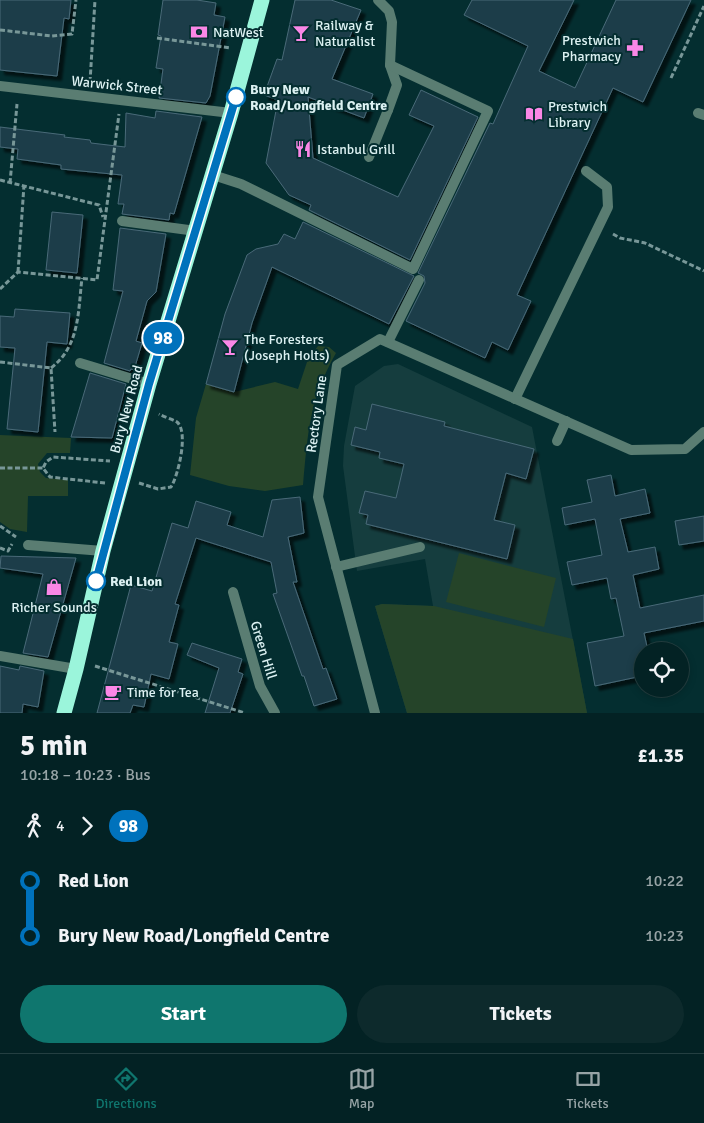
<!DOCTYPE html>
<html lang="en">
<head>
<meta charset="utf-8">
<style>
	:root { --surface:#032224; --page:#0d2a2c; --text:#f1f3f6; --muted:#97a4a6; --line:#243f41; --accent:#0f766e }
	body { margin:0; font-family:Signika,sans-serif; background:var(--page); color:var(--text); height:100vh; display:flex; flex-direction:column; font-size:19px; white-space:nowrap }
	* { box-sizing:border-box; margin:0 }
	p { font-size:16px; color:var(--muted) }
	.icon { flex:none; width:28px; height:28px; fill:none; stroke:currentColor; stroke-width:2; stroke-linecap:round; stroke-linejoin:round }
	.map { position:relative; height:713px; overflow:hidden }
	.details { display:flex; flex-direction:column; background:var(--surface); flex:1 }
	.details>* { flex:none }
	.badge { padding:0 10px; border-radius:16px; font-size:18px; line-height:32px }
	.controls { position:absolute; left:634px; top:642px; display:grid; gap:10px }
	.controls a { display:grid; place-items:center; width:55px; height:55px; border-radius:50%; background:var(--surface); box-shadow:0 2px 8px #0003,0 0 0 1px var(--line); font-size:25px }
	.map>.badge { position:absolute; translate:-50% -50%; box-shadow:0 0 0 2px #fff }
	.legs { display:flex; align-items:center; gap:8px; height:55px; padding:0 20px; font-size:16px }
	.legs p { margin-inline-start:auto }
	.headline { display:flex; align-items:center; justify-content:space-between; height:85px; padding:0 20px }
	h1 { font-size:28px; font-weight:700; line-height:38px }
	.cta { display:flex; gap:10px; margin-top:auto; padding:10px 20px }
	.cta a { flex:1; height:58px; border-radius:30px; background:var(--accent); color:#fff; font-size:20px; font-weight:700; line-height:58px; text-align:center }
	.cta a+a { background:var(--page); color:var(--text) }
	ul { padding:0 20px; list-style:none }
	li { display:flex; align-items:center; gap:18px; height:55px; font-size:19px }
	li i { display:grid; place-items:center; width:8px; height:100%; margin:0 6px; background:currentColor }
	li i::after { content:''; width:12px; height:12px; margin:-6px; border:4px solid; border-radius:50%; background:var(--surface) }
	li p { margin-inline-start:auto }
	li:first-child i { background:linear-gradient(#0000 50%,currentColor 0) }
	li:last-child i { background:linear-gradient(currentColor 50%,#0000 0) }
	.tabs { display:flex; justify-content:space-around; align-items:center; height:70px; border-top:1px solid var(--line); background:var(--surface); font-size:14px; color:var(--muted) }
	.tabs a { display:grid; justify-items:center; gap:2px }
	.tabs .selected { color:var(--accent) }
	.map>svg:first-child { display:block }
	.built { fill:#153d3e }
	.green { fill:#254429 }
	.building { fill:#1e3d4a; stroke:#496a78; filter:url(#shadow) }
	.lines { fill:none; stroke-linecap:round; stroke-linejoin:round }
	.path { stroke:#789798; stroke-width:3; stroke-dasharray:5 2.5; stroke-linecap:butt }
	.lane { stroke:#5a7d72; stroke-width:10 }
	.street { stroke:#5a7d72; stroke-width:10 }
	.highway { stroke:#9bf5db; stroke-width:15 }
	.line-1-casing { stroke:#fff; stroke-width:11 }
	.line-1 { stroke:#0072bc; stroke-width:8 }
	.stop-1-dot { fill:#fff; stroke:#0072bc; stroke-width:2.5 }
	.labels { text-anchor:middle; stroke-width:4; stroke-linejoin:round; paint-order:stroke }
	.poi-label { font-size:14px; fill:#dcf1f2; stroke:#042e30; text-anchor:start }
	.street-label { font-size:14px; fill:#dcf1f2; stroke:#042e30 }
	.stop-label { font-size:14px; font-weight:bold; fill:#dcf1f2; stroke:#042e30; text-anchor:start }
</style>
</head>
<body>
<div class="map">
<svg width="704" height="713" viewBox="0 0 704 713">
	<defs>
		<filter id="shadow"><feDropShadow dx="4.5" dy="4.5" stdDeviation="1" flood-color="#0009"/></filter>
	</defs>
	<rect width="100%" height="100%" fill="#042e30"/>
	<polygon class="built" points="398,364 532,427 587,713 407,713 375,606 382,604 433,606 425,559 357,571 343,466 344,446 355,386 384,366"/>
	<g class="green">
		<path d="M318,346L329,347L336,353C309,401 308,432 303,485L265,491L229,486L190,475L196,418L206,384L234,392L275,382L298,389L308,359Z"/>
		<polygon points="0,435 71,438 70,453 47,453 38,464 40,472 46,478 68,480 68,496 28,496 27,532 10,529 0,522"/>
		<polygon points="459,553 556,578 544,627 446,602"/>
		<polygon points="382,604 434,606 573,639 587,713 407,713 375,606"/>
	</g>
	<g class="building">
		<polygon points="0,0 71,0 69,19 64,18 57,76 0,70"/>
		<polygon points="163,0 197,0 216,3 214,15 225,17 210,96 206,103 159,98 163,69 156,68 161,36 158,35"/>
		<polygon points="295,0 331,0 361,10 332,79 373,94 364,118 308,97 313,158 398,197 434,126 409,115 421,90 478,117 410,260 309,210 311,205 289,195 266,163 278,100 264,95 277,59 282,60"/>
		<polygon points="472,0 574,0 539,71 575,88 616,0 691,0 643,102 613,88 517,295 531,301 508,350 492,342 485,358 406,321 425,283 424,276 418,273 490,123 493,124 528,46 464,15"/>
		<polygon points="156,111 202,117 174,214 170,213 169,220 122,214 124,204 118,204 122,175 61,169 61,165 17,159 18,149 0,147 0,127 65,135 64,137 90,140 91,143 125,147 126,113 155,118"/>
		<polygon points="52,212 83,215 77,273 46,270"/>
		<polygon points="303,222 414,276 389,324 272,267 252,323 234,392 206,384 225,314 247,255 256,249 278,244 284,234 295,239"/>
		<polygon points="120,228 166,234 156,292 147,301 136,341 142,343 134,370 131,369 130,371 104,363 123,291 113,290"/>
		<polygon points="15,309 70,313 67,344 47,342 38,432 7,429 15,348 0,347 0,316 14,317"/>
		<polygon points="90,373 126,384 112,438 71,437"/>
		<polygon points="372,404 445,422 444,426 534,449 526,479 506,473 494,520 515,525 507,559 366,524 368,515 359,513 365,491 396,498 404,464 379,458 380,452 351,445 355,427 366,430"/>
		<polygon points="611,475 615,496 645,489 650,513 620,519 628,552 655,547 659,569 633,575 640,608 704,595 704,621 644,633 648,651 642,651 642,676 595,686 587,643 624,636 616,598 611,599 607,578 572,585 567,562 602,555 595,519 565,525 562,508 592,502 587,480"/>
		<polygon points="300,497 304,533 288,537 297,582 293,582 323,669 326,668 337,699 314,706 304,676 302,676 273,594 277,593 271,562 196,538 175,604 179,605 169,642 178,644 169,679 151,674 144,707 133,705 130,713 97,713 131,585 152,591 172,523 188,528 196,501 231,512 227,525 263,537 272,500"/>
		<polygon points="704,516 704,541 679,545 675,521"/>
		<polygon points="1,556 76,558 48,657 23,653 43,574 0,568"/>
		<polygon points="192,643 242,659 238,672 243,674 230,713 205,713 219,668 187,655"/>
		<polygon points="0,666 19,670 20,666 44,671 38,707 23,704 22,713 0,713"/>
	</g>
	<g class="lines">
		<g class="path">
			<polyline points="0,30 52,36 72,34 76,0"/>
			<polyline points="157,38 231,48"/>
			<polyline points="671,78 704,6"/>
			<polyline points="90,82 95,0"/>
			<polyline points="0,180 99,205 103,217"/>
			<polyline points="10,183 17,104"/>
			<polyline points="613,234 620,238 645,243 704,271"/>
			<polyline points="18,272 24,185"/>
			<polyline points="0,289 18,272 97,280 119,114"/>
			<polyline points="0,362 51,368 55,432"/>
			<path d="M51,368C80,346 78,311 82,278"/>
			<polyline points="0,468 43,468"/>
			<polyline points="105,483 50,477 43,468 46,462 53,457 110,461"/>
			<path d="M139,483L158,489L171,487C178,476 189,432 177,422C172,419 164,417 159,414"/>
			<polyline points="0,526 16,537"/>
			<polyline points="0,548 8,551 12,544"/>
			<polyline points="95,666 245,713"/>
		</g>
		<g class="lane">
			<polyline points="369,157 388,110"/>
			<polyline points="122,221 196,231"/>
			<polyline points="515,399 608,207 607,187 586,171"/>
			<polyline points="557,441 566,421"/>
			<polyline points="336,567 420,547"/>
		</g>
		<g class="street">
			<polyline points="378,0 389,11 392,22 390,65 397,85 388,110"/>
			<polyline points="0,86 231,113"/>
			<polyline points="698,113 704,115"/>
			<polyline points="213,175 241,184 413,269 488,111 390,65"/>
			<polyline points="388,342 419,280"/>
			<polyline points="80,363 149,384"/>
			<polyline points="28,545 103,551"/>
			<polyline points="233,592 260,686 275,713"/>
			<polyline points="0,656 76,669"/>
			<polyline points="375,713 318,497 337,365 380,339 631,450 685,449 704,432"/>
		</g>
		<polyline class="highway" points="64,713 76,669 103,551 149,384 231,113 262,0"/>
	</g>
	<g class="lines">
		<g class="line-1-casing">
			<polyline id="line-1" points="96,581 149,384 236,97"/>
		</g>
		<use href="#line-1" class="line-1"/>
	</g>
	<defs>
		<g id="bank-bare" transform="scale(1.35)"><path d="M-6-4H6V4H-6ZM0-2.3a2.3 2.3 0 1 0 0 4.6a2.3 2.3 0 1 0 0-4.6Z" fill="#fa87e6" stroke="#042e30" stroke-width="2.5" paint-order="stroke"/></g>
		<g id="bar-bare" transform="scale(1.35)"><path d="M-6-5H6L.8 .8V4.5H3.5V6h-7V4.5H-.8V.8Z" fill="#fa87e6" stroke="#042e30" stroke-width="2.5" paint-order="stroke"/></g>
		<g id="pharmacy-bare" transform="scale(1.35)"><path d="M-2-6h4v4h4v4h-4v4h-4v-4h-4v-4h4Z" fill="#fa87e6" stroke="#042e30" stroke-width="2.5" paint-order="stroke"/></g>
		<g id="library-bare" transform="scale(1.35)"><path d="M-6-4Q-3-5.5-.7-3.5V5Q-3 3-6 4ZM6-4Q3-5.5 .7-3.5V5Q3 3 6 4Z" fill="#fa87e6" stroke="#042e30" stroke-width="2.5" paint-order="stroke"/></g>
		<g id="restaurant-bare" transform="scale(1.35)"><path d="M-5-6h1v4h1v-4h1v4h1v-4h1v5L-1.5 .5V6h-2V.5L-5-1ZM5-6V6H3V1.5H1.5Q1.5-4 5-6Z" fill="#fa87e6" stroke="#042e30" stroke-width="2.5" paint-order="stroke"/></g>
		<g id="shop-bare" transform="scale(1.35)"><path d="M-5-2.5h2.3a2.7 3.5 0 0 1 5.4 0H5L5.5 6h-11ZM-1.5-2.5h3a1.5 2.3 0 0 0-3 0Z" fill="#fa87e6" stroke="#042e30" stroke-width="2.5" paint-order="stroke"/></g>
		<g id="cafe-bare" transform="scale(1.35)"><path d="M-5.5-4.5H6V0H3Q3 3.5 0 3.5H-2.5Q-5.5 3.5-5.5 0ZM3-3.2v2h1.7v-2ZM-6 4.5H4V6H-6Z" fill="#fa87e6" stroke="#042e30" stroke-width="2.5" paint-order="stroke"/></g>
	</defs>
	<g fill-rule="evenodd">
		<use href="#bank-bare" x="199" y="32"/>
		<use href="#bar-bare" x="301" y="33"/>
		<use href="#pharmacy-bare" x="635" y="48"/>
		<use href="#library-bare" x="534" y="114"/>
		<use href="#restaurant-bare" x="303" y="149"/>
		<use href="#bar-bare" x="230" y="347"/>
		<use href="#shop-bare" x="54" y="587"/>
		<use href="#cafe-bare" x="113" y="692"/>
	</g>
	<g class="stop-1-dot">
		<circle cx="236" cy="97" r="9"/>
		<circle cx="96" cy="581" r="9"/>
	</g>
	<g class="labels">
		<g class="poi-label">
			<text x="315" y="30">Railway &amp;<tspan x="315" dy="16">Naturalist</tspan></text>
			<text x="213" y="37">NatWest</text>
			<text x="621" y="45" text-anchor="end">Prestwich<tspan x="621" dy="16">Pharmacy</tspan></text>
			<text x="548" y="111">Prestwich<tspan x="548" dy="16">Library</tspan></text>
			<text x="317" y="154">Istanbul Grill</text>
			<text x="244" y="344">The Foresters<tspan x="244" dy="16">(Joseph Holts)</tspan></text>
			<text x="54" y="612" text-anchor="middle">Richer Sounds</text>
			<text x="127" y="697">Time for Tea</text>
		</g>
		<g class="street-label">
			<text transform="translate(117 85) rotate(6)" y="5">Warwick Street</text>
			<text transform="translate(126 409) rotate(-75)" y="5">Bury New Road</text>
			<text transform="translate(316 414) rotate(-82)" y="5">Rectory Lane</text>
			<text transform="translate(264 650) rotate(73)" y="5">Green Hill</text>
		</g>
		<g class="stop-label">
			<text x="250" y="94">Bury New<tspan x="250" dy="16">Road/Longfield Centre</tspan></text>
			<text x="110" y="586">Red Lion</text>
		</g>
	</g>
</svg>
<div class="controls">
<a><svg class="icon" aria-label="locate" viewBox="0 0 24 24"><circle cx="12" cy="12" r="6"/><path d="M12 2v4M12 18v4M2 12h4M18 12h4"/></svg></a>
</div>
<b class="badge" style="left:163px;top:338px;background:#0072bc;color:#fff">98</b>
</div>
<section class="details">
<div class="headline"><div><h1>5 min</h1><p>10:18 – 10:23 · Bus</p></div><b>£1.35</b></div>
<div class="legs"><svg class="icon" aria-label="walk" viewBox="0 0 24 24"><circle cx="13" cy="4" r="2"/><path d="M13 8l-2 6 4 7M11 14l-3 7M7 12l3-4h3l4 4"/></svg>4<svg class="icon" aria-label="forward" viewBox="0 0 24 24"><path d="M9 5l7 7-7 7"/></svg><b class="badge" style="background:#0072bc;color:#fff">98</b></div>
<ul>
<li><i style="color:#0072bc"></i><b>Red Lion</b><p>10:22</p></li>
<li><i style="color:#0072bc"></i><b>Bury New Road/Longfield Centre</b><p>10:23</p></li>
</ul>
<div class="cta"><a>Start</a><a>Tickets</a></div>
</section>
<nav class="tabs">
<a class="selected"><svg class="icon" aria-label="directions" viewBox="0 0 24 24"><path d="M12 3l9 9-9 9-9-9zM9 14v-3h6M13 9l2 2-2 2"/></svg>Directions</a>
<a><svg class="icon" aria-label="map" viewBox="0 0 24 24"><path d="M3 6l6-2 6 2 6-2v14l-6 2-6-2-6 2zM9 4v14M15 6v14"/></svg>Map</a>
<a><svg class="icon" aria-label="tickets" viewBox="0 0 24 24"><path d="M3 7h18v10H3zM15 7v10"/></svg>Tickets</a>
</nav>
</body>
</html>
